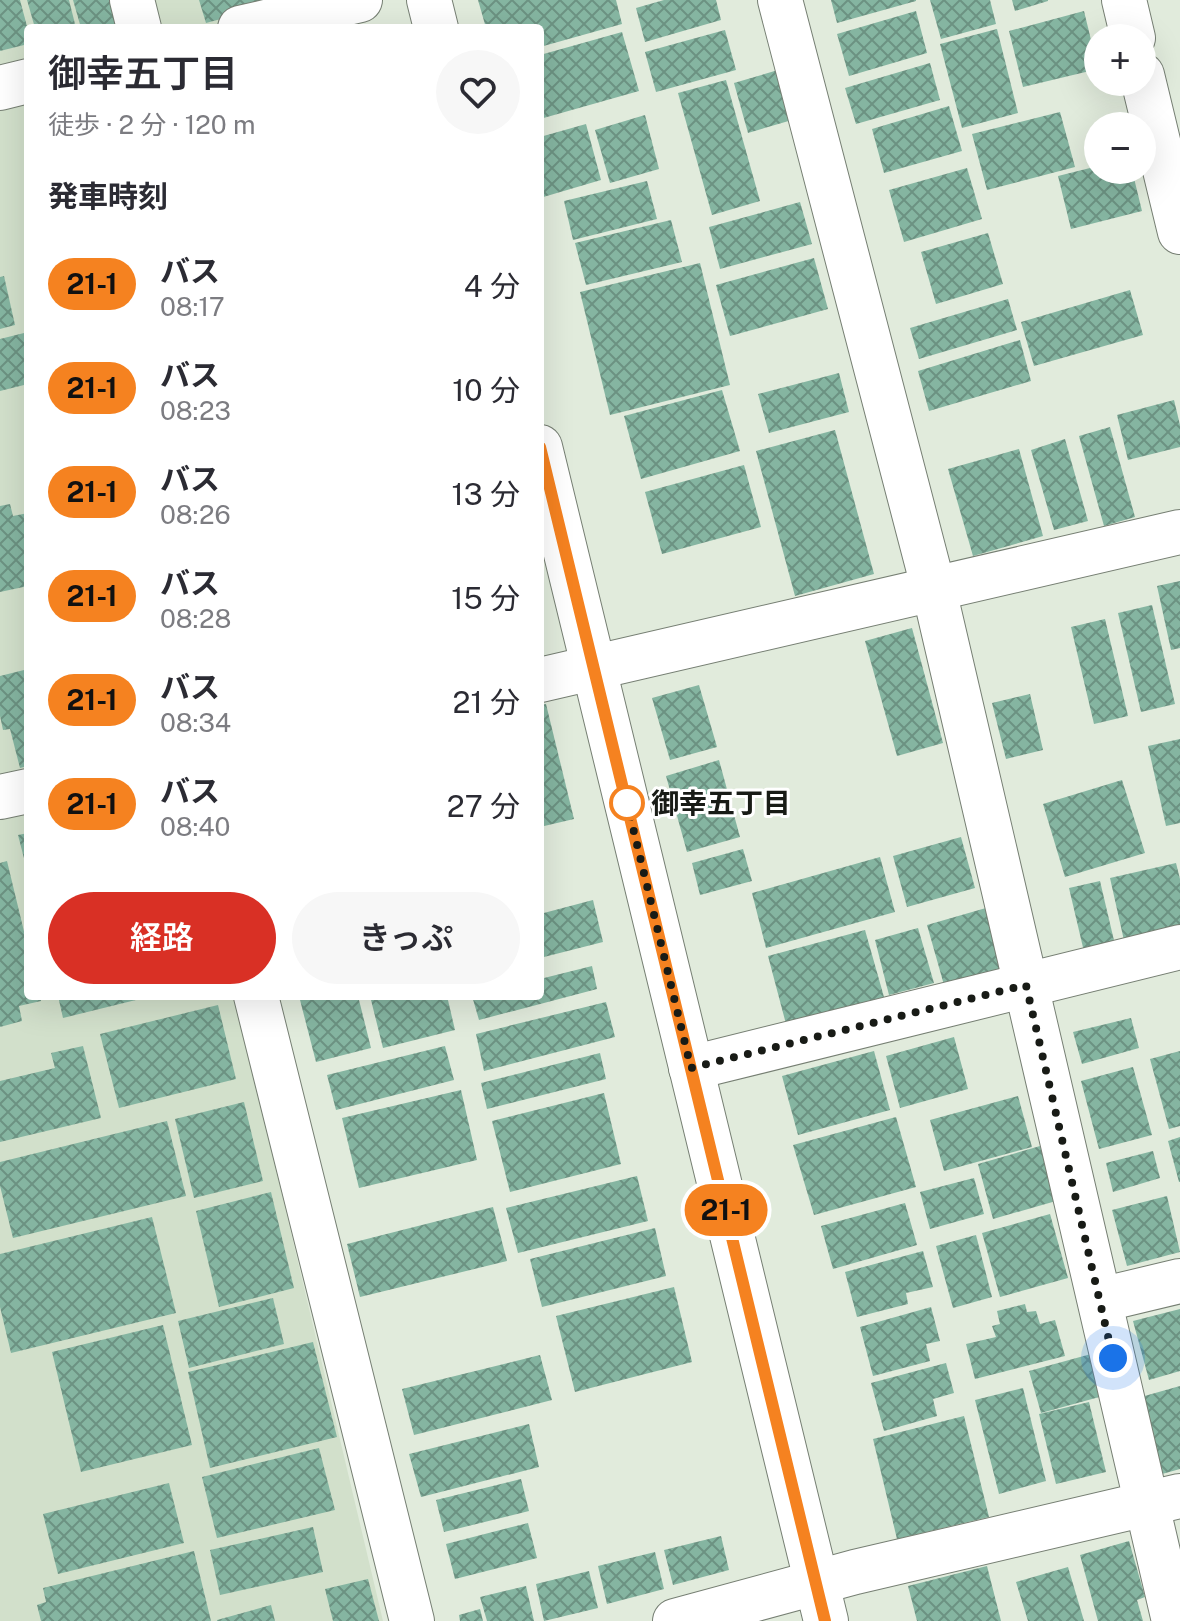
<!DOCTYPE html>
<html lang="ja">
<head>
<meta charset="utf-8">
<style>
	:root { --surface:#fff; --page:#f7f7f7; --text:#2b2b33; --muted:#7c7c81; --accent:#d93025 }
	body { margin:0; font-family:"Public Sans","Noto Sans JP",sans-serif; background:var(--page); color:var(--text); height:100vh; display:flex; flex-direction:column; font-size:30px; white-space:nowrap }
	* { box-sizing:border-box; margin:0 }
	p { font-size:26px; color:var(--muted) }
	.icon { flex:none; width:44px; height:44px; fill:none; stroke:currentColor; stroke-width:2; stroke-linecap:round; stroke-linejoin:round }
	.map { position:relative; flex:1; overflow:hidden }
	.details { position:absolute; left:24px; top:24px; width:520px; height:976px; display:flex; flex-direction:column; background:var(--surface); border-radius:8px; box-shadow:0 8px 32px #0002 }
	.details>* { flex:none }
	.badge { padding:0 16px; border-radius:26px; font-size:28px; line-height:52px }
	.fabs { position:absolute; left:1084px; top:24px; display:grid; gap:16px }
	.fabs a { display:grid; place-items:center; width:72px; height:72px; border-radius:50%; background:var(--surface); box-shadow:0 8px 32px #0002; font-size:40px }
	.you { position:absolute; width:40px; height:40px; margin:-20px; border:6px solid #fff; border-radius:50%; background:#1a73e8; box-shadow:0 0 0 12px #1a73e833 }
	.map>.badge { position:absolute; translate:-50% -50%; box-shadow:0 0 0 4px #fff }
	h2 { padding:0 24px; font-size:30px; line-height:72px }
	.round { display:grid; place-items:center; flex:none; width:84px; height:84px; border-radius:42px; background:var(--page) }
	.summary { display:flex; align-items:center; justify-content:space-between; height:136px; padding:0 24px }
	h1 { font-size:38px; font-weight:600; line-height:60px }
	.cta { display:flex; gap:16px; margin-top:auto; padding:16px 24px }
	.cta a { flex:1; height:92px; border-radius:48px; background:var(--accent); color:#fff; font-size:32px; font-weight:600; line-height:92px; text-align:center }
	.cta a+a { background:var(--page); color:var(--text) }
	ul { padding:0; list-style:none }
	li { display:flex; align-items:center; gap:24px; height:104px; padding:0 24px }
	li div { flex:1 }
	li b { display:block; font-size:30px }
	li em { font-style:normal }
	li .badge { min-width:88px; font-weight:700; text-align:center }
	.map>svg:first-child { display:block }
	.built { fill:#d2e0cb }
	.building { fill:url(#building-cross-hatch) }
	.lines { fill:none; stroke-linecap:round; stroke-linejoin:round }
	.minor-casing { stroke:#767f73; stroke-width:46 }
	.minor { stroke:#fff; stroke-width:44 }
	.line-casing { stroke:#fff; stroke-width:18 }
	.line { stroke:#f58220; stroke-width:12 }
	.walk { stroke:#181b16; stroke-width:8; stroke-dasharray:0 14.4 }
	.stop-dot { fill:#fff; stroke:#f58220; stroke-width:4 }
	.labels { text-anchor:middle; stroke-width:6; stroke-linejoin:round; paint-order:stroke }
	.stop-label { font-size:28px; font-weight:bold; fill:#181b16; stroke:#fff; text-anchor:start }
</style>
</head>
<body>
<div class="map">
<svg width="1180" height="1621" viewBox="0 0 1180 1621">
	<defs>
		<pattern id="building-cross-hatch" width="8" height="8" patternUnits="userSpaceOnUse" patternTransform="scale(2)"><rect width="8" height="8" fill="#85b5a1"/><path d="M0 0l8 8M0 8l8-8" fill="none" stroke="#6c9282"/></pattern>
	</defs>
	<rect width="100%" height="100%" fill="#e1ebdc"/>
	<polygon class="built" points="0,0 367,0 263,28 28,28 28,91 21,93 28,122 28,996 235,996 383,1621 0,1621"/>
	<g class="building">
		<polygon points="0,0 20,0 28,30 28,44 0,51"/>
		<polygon points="27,0 69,0 76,28 35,28"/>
		<polygon points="73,0 116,0 124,28 81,28"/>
		<polygon points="199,0 272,0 273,5 206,23"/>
		<polygon points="478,0 616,0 622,24 540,47 540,28 486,28"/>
		<polygon points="664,0 716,0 721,20 645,42 636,8"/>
		<polygon points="831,0 916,0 916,1 837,23"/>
		<polygon points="930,0 990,0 996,24 941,39"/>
		<polygon points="1012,0 1048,0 1048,1 1015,11"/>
		<polygon points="916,11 927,53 849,76 837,34"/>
		<polygon points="1084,11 1098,69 1023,87 1009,31"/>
		<polygon points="997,29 1018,113 962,128 940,44"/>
		<polygon points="725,30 736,70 656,92 645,52"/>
		<polygon points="622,32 639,91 540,119 540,55"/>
		<polygon points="930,63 940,100 856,124 845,88"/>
		<polygon points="778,70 792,120 748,133 734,83"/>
		<polygon points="726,80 760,201 712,215 678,93"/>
		<polygon points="949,106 962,151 884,173 872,129"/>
		<polygon points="1060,112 1075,167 987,190 972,134"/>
		<polygon points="645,115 659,169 610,183 595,130"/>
		<polygon points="586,124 601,180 540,198 540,137"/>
		<polygon points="1098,166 1098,170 1132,170 1142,211 1071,229 1058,176"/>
		<polygon points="967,168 982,219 904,242 889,190"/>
		<polygon points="647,181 657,219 573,240 564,201"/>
		<polygon points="800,202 812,244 720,269 709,227"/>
		<polygon points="671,220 682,262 586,285 575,243"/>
		<polygon points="988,233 1003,284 936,304 921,252"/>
		<polygon points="814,258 828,309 730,336 716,285"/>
		<polygon points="700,263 730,385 610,415 580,292"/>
		<polygon points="4,276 15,325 0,329 0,277"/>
		<polygon points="1130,290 1143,335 1034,366 1021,322"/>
		<polygon points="1008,299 1017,330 919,359 910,328"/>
		<polygon points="28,332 28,384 0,391 0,339"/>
		<polygon points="1020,340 1031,381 929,411 918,371"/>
		<polygon points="839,373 849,412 769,433 758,394"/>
		<polygon points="722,390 740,451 641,479 624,416"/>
		<polygon points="1174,400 1180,425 1180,447 1128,460 1117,415"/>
		<polygon points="1110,427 1135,517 1104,526 1079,436"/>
		<polygon points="835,430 874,574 795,596 756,451"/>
		<polygon points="1065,439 1088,521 1054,530 1031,450"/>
		<polygon points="1019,449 1043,536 973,556 948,469"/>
		<polygon points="744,465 761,527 662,554 645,492"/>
		<polygon points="10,504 13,516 28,513 28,586 0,592 0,506"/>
		<polygon points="1180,581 1180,648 1171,650 1157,586"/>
		<polygon points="1152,605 1175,704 1141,712 1118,613"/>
		<polygon points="1105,619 1128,716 1094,724 1071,627"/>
		<polygon points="912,628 943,743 897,756 865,641"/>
		<polygon points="28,669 28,766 20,768 10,729 3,730 0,716 0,676"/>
		<polygon points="699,685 717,747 670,760 652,698"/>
		<polygon points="1030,694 1043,750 1006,759 992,703"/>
		<polygon points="546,704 574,819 540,827 540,705"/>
		<polygon points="1180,739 1180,823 1166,826 1148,746"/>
		<polygon points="719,760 740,837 687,852 666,776"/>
		<polygon points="1122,780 1145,853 1065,877 1043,804"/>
		<polygon points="28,833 28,870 27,870 18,835"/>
		<polygon points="961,837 975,888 907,907 893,856"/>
		<polygon points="743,849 752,881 700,895 692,863"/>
		<polygon points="880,857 895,912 766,948 752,893"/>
		<polygon points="7,861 28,948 28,996 40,996 41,1001 19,1006 22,1021 0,1027 0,863"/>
		<polygon points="1176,863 1180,879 1180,932 1125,945 1110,878"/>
		<polygon points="1100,881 1116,949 1085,956 1069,888"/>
		<polygon points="593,900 603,942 540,958 540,914"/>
		<polygon points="986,908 1003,969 944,985 927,925"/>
		<polygon points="918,928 934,983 889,995 875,940"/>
		<polygon points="865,930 884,997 786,1024 768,956"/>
		<polygon points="592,966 597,989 479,1020 472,996 540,996 540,979"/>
		<polygon points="58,996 147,996 148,997 63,1018"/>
		<polygon points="299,996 358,996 371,1048 316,1062"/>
		<polygon points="370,996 447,996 455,1030 383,1048"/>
		<polygon points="606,1002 615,1037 484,1071 476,1034"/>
		<polygon points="218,1005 236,1079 119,1108 100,1034"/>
		<polygon points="1131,1018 1139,1048 1082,1064 1073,1032"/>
		<polygon points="954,1037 968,1089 900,1108 886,1056"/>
		<polygon points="83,1046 101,1118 0,1142 0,1081 55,1068 51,1053"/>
		<polygon points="445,1046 454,1080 336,1110 327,1075"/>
		<polygon points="874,1051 890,1110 798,1135 782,1076"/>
		<polygon points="1180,1051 1180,1126 1169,1129 1150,1059"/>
		<polygon points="600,1053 606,1079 487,1109 481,1083"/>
		<polygon points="1133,1067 1152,1135 1099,1149 1081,1081"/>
		<polygon points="461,1090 477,1160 359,1188 342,1118"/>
		<polygon points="604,1093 621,1164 510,1192 492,1121"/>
		<polygon points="1018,1096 1032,1147 944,1171 930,1120"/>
		<polygon points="244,1102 263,1181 194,1198 175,1119"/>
		<polygon points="896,1117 916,1187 814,1215 793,1145"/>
		<polygon points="167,1121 186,1196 13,1238 0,1186 0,1162"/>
		<polygon points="1180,1137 1180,1182 1179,1182 1168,1141"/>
		<polygon points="1040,1146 1056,1201 993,1219 978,1164"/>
		<polygon points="1153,1151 1160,1178 1113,1192 1106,1163"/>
		<polygon points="637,1176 648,1221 518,1253 506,1208"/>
		<polygon points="974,1178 984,1214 930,1229 920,1192"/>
		<polygon points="271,1192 294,1288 219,1307 196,1211"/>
		<polygon points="1167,1196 1180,1252 1127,1266 1112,1210"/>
		<polygon points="905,1203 917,1245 833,1269 821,1226"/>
		<polygon points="493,1207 507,1261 360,1297 347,1244"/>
		<polygon points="1050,1214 1068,1278 1000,1297 982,1233"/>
		<polygon points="152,1217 176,1313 11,1353 0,1307 0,1254"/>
		<polygon points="655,1228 666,1276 542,1307 530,1259"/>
		<polygon points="976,1235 992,1297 953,1308 936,1246"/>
		<polygon points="923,1251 933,1287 906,1293 908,1304 857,1317 845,1272"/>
		<polygon points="674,1287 692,1362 575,1392 556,1316"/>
		<polygon points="273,1298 284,1344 189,1368 178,1321"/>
		<polygon points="1025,1304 1027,1312 1036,1311 1040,1324 1055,1320 1065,1356 975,1379 966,1344 996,1337 992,1326 1000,1324 997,1311"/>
		<polygon points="931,1307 940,1341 926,1344 930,1361 873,1376 860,1327"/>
		<polygon points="1180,1309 1180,1371 1149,1380 1133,1321"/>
		<polygon points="163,1325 192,1445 81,1472 52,1352"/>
		<polygon points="313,1342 337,1437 210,1468 188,1372"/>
		<polygon points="1091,1354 1103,1396 1041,1413 1029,1371"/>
		<polygon points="540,1355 552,1400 414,1435 402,1389"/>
		<polygon points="946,1363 954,1393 933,1399 937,1416 884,1431 871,1383"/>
		<polygon points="1180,1386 1180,1469 1162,1474 1141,1397"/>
		<polygon points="1023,1388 1046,1481 999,1494 975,1400"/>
		<polygon points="1089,1402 1106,1472 1056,1484 1039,1414"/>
		<polygon points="964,1416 989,1517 897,1539 873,1439"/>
		<polygon points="529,1424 539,1467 421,1497 409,1454"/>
		<polygon points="319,1448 335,1510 217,1538 202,1477"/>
		<polygon points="521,1479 529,1511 444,1532 436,1500"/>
		<polygon points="169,1483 184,1543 58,1574 43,1514"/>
		<polygon points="528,1523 537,1558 455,1579 446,1544"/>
		<polygon points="313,1527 323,1572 220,1595 210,1550"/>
		<polygon points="721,1536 729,1570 673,1585 664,1550"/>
		<polygon points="1129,1541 1145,1597 1137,1600 1143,1621 1098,1621 1080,1555"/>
		<polygon points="194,1551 211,1621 41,1621 37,1605 46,1602 43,1588"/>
		<polygon points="655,1552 664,1589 607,1604 598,1566"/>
		<polygon points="987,1566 1001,1621 917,1621 908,1586"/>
		<polygon points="1068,1567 1084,1621 1028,1621 1016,1582"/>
		<polygon points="589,1571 598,1608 544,1621 536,1584"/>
		<polygon points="368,1579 379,1621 333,1621 325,1589"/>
		<polygon points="526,1586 534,1621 487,1621 480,1597"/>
		<polygon points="271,1605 275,1621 217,1621 217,1620"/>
		<polygon points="480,1609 483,1621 460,1621 459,1615"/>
	</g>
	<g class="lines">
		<g class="minor-casing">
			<g id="minor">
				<polyline points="132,0 139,28"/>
				<polyline points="429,0 436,28"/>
				<polyline points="780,0 934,590 1174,1621"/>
				<polyline points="1124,0 1133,38"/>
				<polyline points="240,28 360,0"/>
				<polyline points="1142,75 1180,232"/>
				<polyline points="0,88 28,81"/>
				<polyline points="540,447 826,1621"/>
				<polyline points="540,680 1180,532"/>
				<polyline points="0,797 28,791"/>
				<polyline points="256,996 412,1621"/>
				<polyline points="691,1068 1180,947"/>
				<polyline points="1100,1300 1180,1281"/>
				<polyline points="675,1621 855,1572 1180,1496"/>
			</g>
		</g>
		<use href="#minor" class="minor"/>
	</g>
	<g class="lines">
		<g class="line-casing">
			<polyline id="line" points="540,447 825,1621"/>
		</g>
		<use href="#line" class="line"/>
		<polyline class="walk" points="627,803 691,1068 1026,985 1113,1358"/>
	</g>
	<circle class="stop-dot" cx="627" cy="803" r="16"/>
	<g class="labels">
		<g class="stop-label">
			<text x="651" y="813">御幸五丁目</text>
		</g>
	</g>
</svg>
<div class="fabs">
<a>+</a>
<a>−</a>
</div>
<div class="you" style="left:1113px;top:1358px"></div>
<b class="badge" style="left:726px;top:1210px;background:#f58220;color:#111">21-1</b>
<section class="details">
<div class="summary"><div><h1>御幸五丁目</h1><p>徒歩 · 2 分 · 120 m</p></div><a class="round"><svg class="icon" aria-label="heart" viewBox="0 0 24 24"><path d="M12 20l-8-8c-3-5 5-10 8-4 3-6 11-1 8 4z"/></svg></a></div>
<h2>発車時刻</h2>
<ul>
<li><span class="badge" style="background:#f58220;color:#111">21-1</span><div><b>バス</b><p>08:17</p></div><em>4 分</em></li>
<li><span class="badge" style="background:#f58220;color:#111">21-1</span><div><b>バス</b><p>08:23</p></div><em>10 分</em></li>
<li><span class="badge" style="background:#f58220;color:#111">21-1</span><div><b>バス</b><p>08:26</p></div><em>13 分</em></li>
<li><span class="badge" style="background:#f58220;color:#111">21-1</span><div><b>バス</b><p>08:28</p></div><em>15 分</em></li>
<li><span class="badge" style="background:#f58220;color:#111">21-1</span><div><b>バス</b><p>08:34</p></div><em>21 分</em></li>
<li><span class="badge" style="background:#f58220;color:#111">21-1</span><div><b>バス</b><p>08:40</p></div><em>27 分</em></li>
</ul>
<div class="cta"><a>経路</a><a>きっぷ</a></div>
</section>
</div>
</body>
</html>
